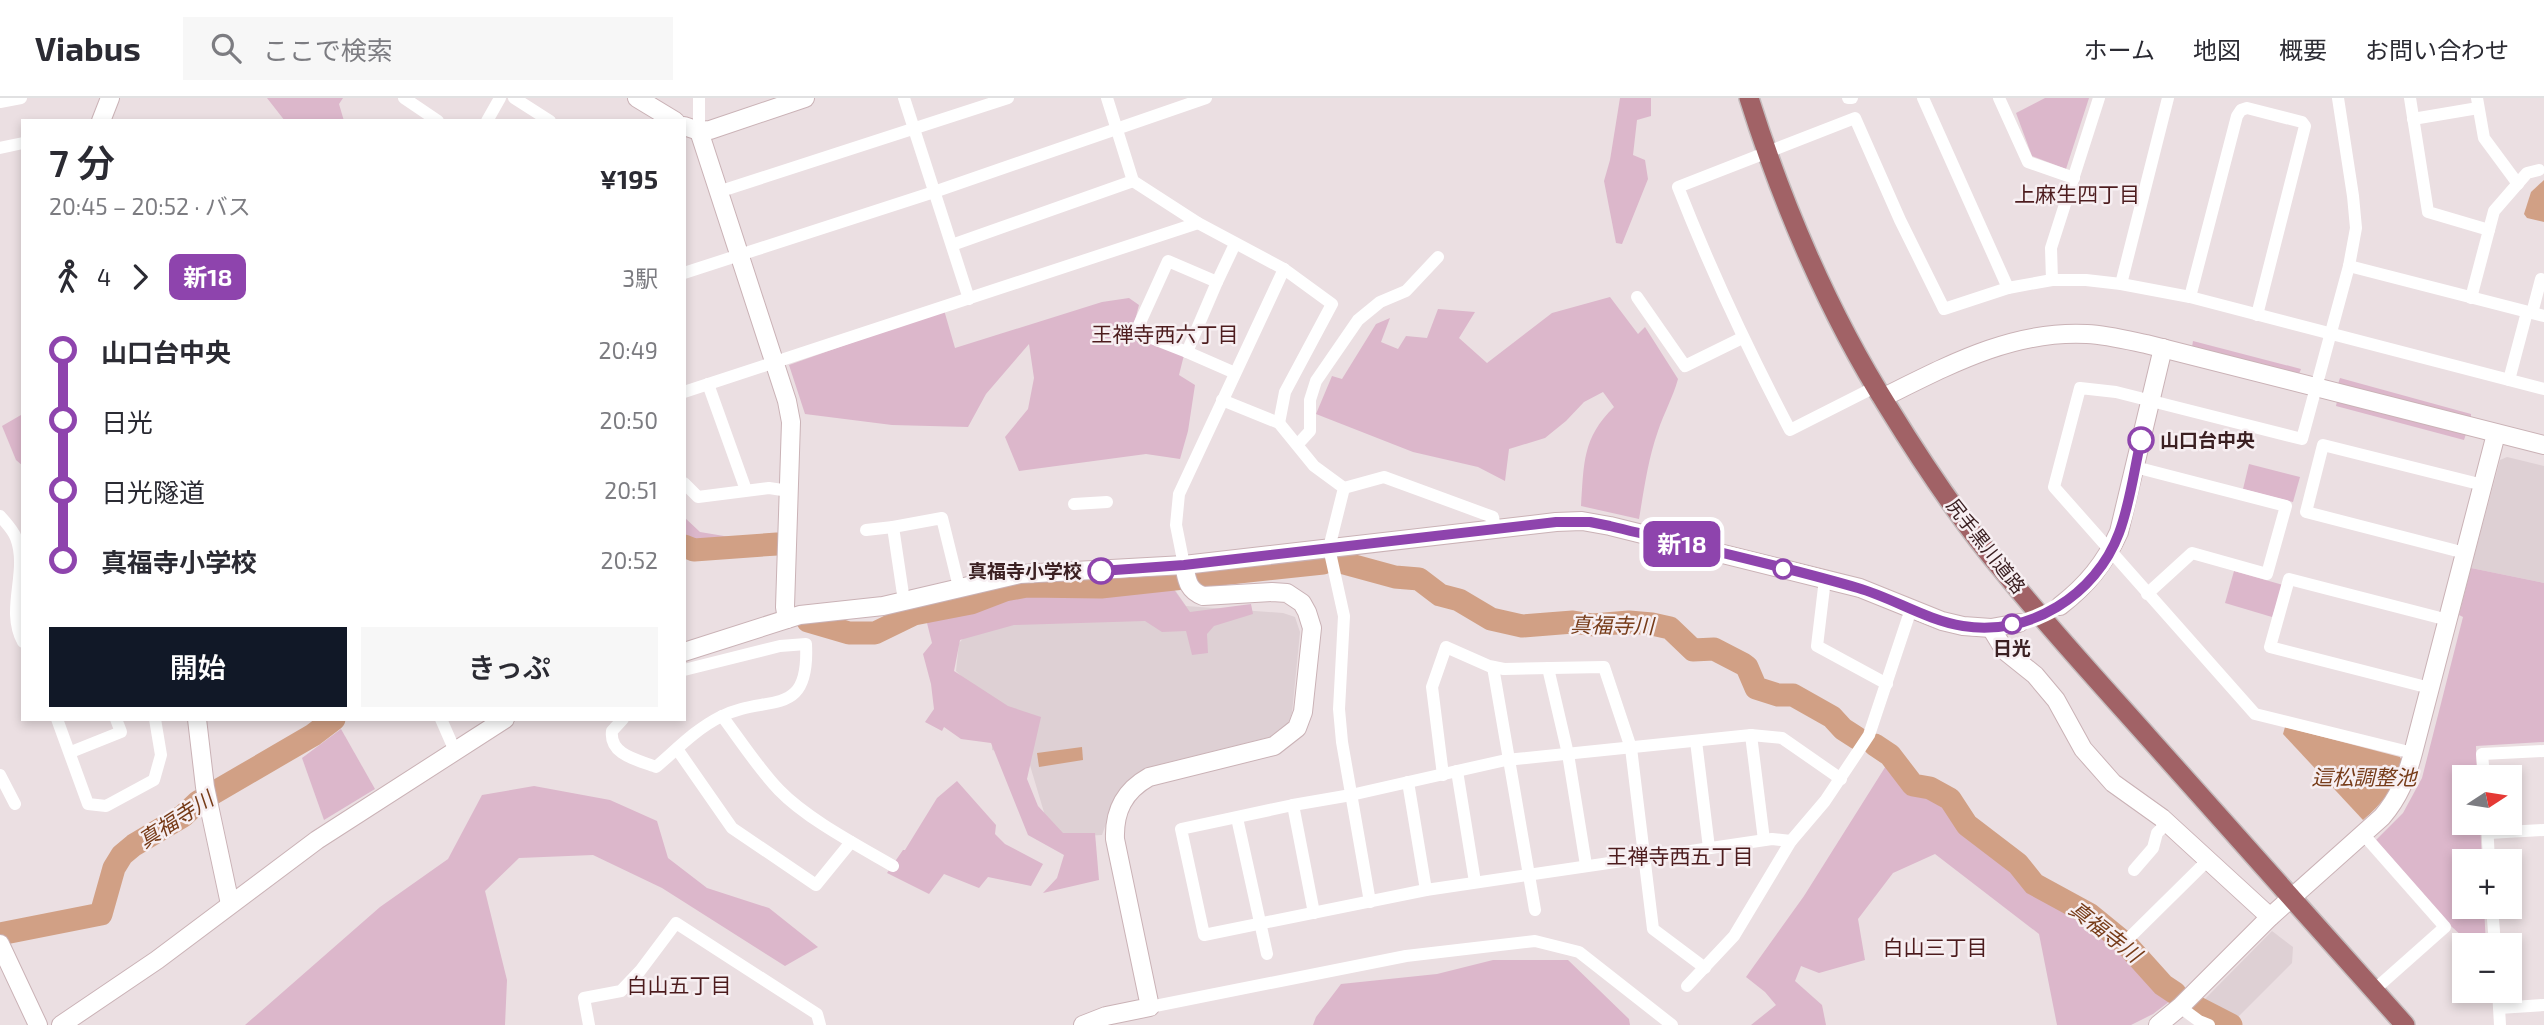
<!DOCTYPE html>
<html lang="ja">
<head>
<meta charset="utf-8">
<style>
	:root { --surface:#fff; --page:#f7f7f7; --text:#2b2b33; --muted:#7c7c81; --line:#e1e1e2; --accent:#111827 }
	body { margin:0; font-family:"Exo 2","Noto Sans JP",sans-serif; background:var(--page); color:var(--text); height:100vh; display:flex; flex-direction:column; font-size:26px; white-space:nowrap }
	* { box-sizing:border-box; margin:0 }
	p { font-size:23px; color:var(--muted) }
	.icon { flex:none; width:38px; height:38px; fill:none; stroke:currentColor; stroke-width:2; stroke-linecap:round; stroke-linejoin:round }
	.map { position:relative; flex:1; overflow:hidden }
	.sheet { position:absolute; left:21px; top:21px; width:665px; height:602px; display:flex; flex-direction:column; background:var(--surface); border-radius:0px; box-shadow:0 4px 10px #0003 }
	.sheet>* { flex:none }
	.badge { padding:0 14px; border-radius:10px; font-size:24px; line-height:46px }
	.needle { width:46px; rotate:78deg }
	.buttons { position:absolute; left:2452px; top:667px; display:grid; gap:14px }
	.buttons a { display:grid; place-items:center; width:70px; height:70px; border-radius:0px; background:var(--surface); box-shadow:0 4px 10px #0003; font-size:35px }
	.map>.badge { position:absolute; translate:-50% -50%; box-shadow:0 0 0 4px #fff }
	.legs { display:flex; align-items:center; gap:10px; height:77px; padding:0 28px; font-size:23px }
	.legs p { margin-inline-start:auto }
	.summary { display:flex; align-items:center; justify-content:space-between; height:119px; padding:0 28px }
	h1 { font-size:38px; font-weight:600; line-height:52px }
	.cta { display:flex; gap:14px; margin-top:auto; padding:14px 28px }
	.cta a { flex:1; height:80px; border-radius:0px; background:var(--accent); color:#fff; font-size:28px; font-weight:600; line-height:80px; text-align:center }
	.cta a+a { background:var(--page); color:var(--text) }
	ul { padding:0 28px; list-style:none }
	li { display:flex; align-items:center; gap:24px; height:70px; font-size:26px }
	li i { display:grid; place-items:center; width:10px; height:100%; margin:0 9px; background:currentColor }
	li i::after { content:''; width:18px; height:18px; margin:-9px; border:5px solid; border-radius:50%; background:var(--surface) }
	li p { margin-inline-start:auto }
	li:first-child i { background:linear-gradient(#0000 50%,currentColor 0) }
	li:last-child i { background:linear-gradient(currentColor 50%,#0000 0) }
	header { display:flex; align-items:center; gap:42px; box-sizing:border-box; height:98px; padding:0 35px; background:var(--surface); border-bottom:2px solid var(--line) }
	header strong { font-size:33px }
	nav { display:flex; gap:38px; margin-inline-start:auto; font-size:24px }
	.search { width:490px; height:63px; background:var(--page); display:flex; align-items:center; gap:18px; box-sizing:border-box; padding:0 24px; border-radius:0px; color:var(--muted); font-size:26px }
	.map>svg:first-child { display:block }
	.built { fill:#ded0d4 }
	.green { fill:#dcb7cb }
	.water { fill:#d1a085 }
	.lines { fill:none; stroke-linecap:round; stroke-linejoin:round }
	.stream { stroke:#d1a085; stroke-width:3.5 }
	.river { stroke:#d1a085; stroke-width:23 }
	.secondary-casing { stroke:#cab2b6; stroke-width:20 }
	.primary-casing { stroke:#c4bcbd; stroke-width:22 }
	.street { stroke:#fff; stroke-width:12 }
	.secondary { stroke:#fff; stroke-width:18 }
	.primary { stroke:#a16266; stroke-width:19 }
	.line-1-casing { stroke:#fff; stroke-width:16 }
	.line-1 { stroke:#8e44ad; stroke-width:10 }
	.stop-1-dot { fill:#fff; stroke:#8e44ad; stroke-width:3.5 }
	.labels { text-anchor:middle; stroke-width:5; stroke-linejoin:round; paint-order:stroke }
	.stop-label { font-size:19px; font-weight:bold; fill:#3b2022; stroke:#f7eff2; text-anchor:start }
	.street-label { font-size:19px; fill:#3b2022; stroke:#f7eff2 }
	.neighbourhood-label { font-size:21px; fill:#4d1c1e; stroke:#f7eff2 }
	.water-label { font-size:21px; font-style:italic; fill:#773c19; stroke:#f7eff2 }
</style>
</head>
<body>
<header>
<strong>Viabus</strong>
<div class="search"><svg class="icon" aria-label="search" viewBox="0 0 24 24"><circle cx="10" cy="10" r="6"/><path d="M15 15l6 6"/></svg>ここで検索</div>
<nav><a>ホーム</a><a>地図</a><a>概要</a><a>お問い合わせ</a></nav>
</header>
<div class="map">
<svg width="2544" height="927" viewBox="0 0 2544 927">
	<rect width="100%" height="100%" fill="#ebdfe2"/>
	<g class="built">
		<polygon points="2507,359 2544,368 2544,485 2471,470 2500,362"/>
		<polygon points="1173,489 1186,508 1283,515 1295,519 1300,534 1292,615 1286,632 1274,638 1150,669 1132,681 1117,695 1102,737 1064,739 1046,721 1029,664 1022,660 992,652 992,608 956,573 959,545 996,505 1027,494 1060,496"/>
		<polygon points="2272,833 2293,849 2292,865 2235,922 2206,910 2201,905"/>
	</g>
	<g class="green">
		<polygon points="267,0 343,0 339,6 344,23 285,23"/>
		<polygon points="1620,0 1651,0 1651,18 1637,22 1633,57 1645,62 1648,81 1622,146 1616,145 1604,83 1610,62"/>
		<polygon points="2045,0 2089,0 2066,71 2032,58 2016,15"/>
		<path d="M1610,199L1638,236L1645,229L1678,281C1673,299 1664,315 1658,333C1648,361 1644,392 1639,421L1581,408C1584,366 1582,340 1614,309L1603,294L1584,304L1566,323L1545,340L1509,351L1505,383L1478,369L1413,354L1316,316L1332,278L1342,281L1376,226L1390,220L1381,244L1398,251L1406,238L1427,240L1438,211L1475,214L1459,240L1487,265L1552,215Z"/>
		<polygon points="1129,200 1139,207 1133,230 1184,257 1179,277 1195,287 1188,333 1180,361 1146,356 1019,373 1005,339 1028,311 1034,280 1029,246 986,296 968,329 892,327 805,316 789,267 944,212 955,250 1102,204"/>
		<polygon points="2193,243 2301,271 2299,276 2192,249"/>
		<polygon points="2340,280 2471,316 2471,320 2338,286"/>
		<polygon points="2337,303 2466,336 2464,342 2336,308"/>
		<polygon points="21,317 23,319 23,368 16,362 2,328"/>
		<polygon points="2249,366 2300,379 2293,404 2243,391"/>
		<polygon points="684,419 700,434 730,439 736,451 689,451 684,443"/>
		<polygon points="2471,470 2544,485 2544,644 2476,648 2477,679 2464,679 2464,724 2480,725 2482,763 2464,763 2464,808 2484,809 2486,847 2472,847 2452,829 2376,742 2403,715 2422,680 2463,519 2459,517"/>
		<polygon points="2234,473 2283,487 2272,519 2225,505"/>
		<polygon points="1170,486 1190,514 1251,506 1253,516 1214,528 1207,536 1208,555 1192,557 1186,533 1162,534 1145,523 1014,527 960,542 954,573 1008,608 1041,619 1027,681 1038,708 1063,735 1095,735 1099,782 1043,795 1057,780 1064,757 1028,737 991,645 961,641 944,629 942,633 925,624 934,611 931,586 923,556 932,545 926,521 930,507"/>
		<polygon points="341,631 375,691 324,722 302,660"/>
		<polygon points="1889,663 1910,682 1943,702 1977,738 2014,769 2036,791 2089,820 2125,850 2161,890 2170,896 2170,903 2153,916 2131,927 2057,927 2039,836 1935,756 1893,775 1858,821 1865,862 1819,875 1801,868 1795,883 1822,907 1826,927 1751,927 1776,907 1765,894 1746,879 1804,798"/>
		<polygon points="957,683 996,727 995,736 1005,746 1043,766 1031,788 988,779 979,790 944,776 929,796 887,775 903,752 905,752 937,700"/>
		<polygon points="534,688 610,702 657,723 668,760 707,790 769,810 818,849 785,868 662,790 593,757 519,760 485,793 507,882 505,927 245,927 380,809 448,761 482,697"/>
		<polygon points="1493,862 1568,862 1629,921 1630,927 1313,927 1316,919 1341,886 1437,876"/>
	</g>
	<g class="water">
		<polygon points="2544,82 2544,124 2527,120 2524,116 2531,94"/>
		<path d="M2285,629L2400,659L2402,663C2396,688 2382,706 2363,722L2283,636Z"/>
		<polygon points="1082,649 1083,662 1039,669 1037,655"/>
	</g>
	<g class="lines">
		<polyline class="stream" points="3,836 10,839"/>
		<g class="river">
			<polyline points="684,448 694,452 777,446"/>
			<polyline points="1340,464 1395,479 1419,481 1440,497 1459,502 1491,521 1522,528 1573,524 1593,527 1629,524 1652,526 1670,530 1693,552 1714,551 1743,566 1747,569 1756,590 1778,597 1793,597 1832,619 1843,631 1857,640"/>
			<polyline points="808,523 849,535 875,535 914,516 971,505 1005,492 1027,488 1101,489 1323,465"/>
			<polyline points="1875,647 1890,657 1913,687 1930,690 1950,701 1967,727 2018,766 2034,786 2089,816 2127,847 2163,887 2175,895"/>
			<polyline points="0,836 101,816 114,770 122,757 134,747 183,718 198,704 313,637 334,621"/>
			<polyline points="2196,909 2231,927"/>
		</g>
		<g class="secondary-casing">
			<g id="secondary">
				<polyline points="637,0 675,23"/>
				<polyline points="101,23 110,0"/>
				<polyline points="684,28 699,33 710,32 805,0"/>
				<polyline points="699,33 787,303 791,324 785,509 787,521"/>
				<path d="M1882,300C1947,268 2012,232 2087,236C2107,237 2127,242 2146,246L2544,347"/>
				<path d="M2060,508C2087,487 2105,465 2119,434L2163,250"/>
				<polyline points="1991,530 2005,553 2035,577 2056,602 2083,651 2113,685 2162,720 2270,819"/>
				<polyline points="684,554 800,517 883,508 1020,476 1184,467 1556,424 1582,423 1610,428 1860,490 1942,523 1963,528 1991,530 2019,525"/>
				<polyline points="197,621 205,689 230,806"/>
				<polyline points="0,846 38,927"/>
				<polyline points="61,927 157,862 317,742 505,621"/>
				<path d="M1083,927L1106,918L1150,909L1115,741C1114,713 1124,693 1149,679L1274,648L1297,630L1303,614L1312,530L1307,514L1302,505L1287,495L1272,494L1203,498C1187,492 1187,481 1184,467"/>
				<path d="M2158,927L2180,909L2270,819L2382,719C2399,699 2406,681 2413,655L2496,336"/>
			</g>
		</g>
		<g class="primary-casing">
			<path id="primary" d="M1749,0C1782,105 1829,216 1888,309C1923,366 1961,423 2004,474C2050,531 2099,584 2148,639C2234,735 2320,831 2405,927"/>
		</g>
		<g class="street">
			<polyline points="404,0 438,23"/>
			<polyline points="514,0 550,23"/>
			<polyline points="904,0 969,201"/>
			<polyline points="1107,0 1133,83 1198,125 1284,171 1332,206 1285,294 1279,325"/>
			<polyline points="1848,0 1852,0"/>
			<polyline points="1923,0 2008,190"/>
			<polyline points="1999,0 2028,64 2074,80"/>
			<polyline points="2338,0 2353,98 2356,130 2349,168 2302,341 2116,294 2080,290 2054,389 2255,616 2413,655"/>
			<polyline points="2410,0 2428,114 2489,132 2471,200"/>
			<polyline points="2477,0 2484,40 2518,86"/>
			<polyline points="0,4 21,0"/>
			<polyline points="2413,21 2478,10"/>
			<polyline points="487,23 500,0"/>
			<polyline points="699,33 699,0"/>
			<polyline points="0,50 23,45"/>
			<polyline points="718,94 1008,0"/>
			<polyline points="2489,132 2494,113 2527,75 2539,72"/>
			<polyline points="952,147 1133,83"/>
			<polyline points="2349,168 2544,218"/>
			<polyline points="684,175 934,94 1206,0"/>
			<polyline points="2052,182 2051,150 2099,0"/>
			<polyline points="1217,184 1168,163 1138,229 1141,236 1187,254 1235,275"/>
			<polyline points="2121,186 2168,0"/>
			<polyline points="1637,199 1685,268 1742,240"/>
			<polyline points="2190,199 2237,18 2241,12 2247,10 2302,24 2305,28 2257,217"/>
			<polyline points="2532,215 2541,181"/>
			<polyline points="1187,254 1217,184 1235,146"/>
			<polyline points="2509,282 2527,214"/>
			<polyline points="708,286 746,392"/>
			<path d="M1875,289L1790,332C1748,252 1711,173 1678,89L1855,20L1900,122L1944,211L2008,190L2052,182H2086L2121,186L2190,199L2544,291"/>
			<polyline points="684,294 1198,125"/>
			<polyline points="1222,302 1279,325 1314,368 1344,390 1329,450 1344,518 1339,611 1342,644 1370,804"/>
			<polyline points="1298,346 1310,333 1310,302 1316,283 1358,222 1380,204 1406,193 1438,159"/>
			<polyline points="2135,369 2286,408 2267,476 2192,455 2147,496"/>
			<polyline points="684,385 698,399 769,390 789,393"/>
			<polyline points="1344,390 1384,379 1493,419 1495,430"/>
			<polyline points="1074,406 1107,404"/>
			<path d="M0,418C6,425 13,432 16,440C29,474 5,511 23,544"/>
			<polyline points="866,432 893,429"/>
			<polyline points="2465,455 2306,414 2323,347 2483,387"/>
			<polyline points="1184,467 1176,427 1179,396 1284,171"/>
			<polyline points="1825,481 1817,548 1887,586"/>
			<polyline points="904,503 893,429 942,420 959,489"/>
			<polyline points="1493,569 1535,812"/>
			<polyline points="1548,570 1568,656 1586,767"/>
			<polyline points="2430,590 2270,549 2289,481 2448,522"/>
			<path d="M722,618C740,642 758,670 779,692C807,721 857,747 893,768"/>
			<polyline points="57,621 88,706 106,708 154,682 161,657 155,621"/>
			<polyline points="441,621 455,653"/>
			<path d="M623,621L612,633C609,657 638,662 656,669C676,652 696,631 720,619C766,595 810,623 806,546L780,548L684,572"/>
			<polyline points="1751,637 1764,742"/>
			<polyline points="1696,643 1709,750"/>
			<polyline points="677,651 732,730 816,787 851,744"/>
			<polyline points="71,654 121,634 116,621"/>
			<polyline points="1457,673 1475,784"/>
			<polyline points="0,677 15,706"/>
			<polyline points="1443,677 1432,589 1446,549 1489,568 1504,571 1604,569 1631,650 1653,831 1705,870"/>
			<polyline points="2484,679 2482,656 2544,653"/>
			<polyline points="1408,684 1426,792"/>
			<polyline points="1293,707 1314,815"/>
			<polyline points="1237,720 1267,856"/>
			<polyline points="2487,724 2489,763"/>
			<polyline points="2488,735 2544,732"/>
			<polyline points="2363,736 2445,829 2374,892"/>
			<polyline points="1791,743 1772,741 1426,792 1204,837 1181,731 1293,707 1351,697 1506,662 1751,637 1782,640 1841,681"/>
			<polyline points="2134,772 2153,750 2157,735 2167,725"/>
			<polyline points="2492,808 2495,847"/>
			<polyline points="2129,840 2208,762"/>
			<polyline points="1687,888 1734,838 1791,743 1825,703 1869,637 1911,511"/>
			<polyline points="2498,892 2500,927"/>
			<polyline points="1150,909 1406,858 1535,843 1579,854 1672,927"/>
			<polyline points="2180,909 2199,923 2209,927"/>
			<polyline points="2499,910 2544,907"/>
			<polyline points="589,927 584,900 621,893 640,873 676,825 817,916 820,927"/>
		</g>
		<use href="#secondary" class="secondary"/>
		<use href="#primary" class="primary"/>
	</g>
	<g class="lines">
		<g class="line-1-casing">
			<path id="line-1" d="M1101,473L1184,467L1556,424H1590L1610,428C1692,448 1776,466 1858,490C1893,500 1926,522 1963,528C2029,539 2096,497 2119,435C2130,406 2134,372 2141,342"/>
		</g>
		<use href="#line-1" class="line-1"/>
	</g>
	<g class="stop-1-dot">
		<circle cx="2141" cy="342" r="12"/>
		<circle cx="1783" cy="471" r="9"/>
		<circle cx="1101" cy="473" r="12"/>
		<circle cx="2012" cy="526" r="9"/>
	</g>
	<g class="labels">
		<g class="stop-label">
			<text x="2160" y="349">山口台中央</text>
			<text x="1082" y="480" text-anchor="end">真福寺小学校</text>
			<text x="2012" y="557" text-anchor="middle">日光</text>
		</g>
		<g class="street-label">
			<text transform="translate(1986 448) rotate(52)" y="7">尻手黒川道路</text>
		</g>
		<g class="neighbourhood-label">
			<text x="2077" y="104">上麻生四丁目</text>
			<text x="1165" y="244">王禅寺西六丁目</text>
			<text x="1680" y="766">王禅寺西五丁目</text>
			<text x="1935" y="857">白山三丁目</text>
			<text x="679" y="895">白山五丁目</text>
		</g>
		<g class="water-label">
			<text transform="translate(1612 528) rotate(1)" y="7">真福寺川</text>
			<text x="2364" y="687">這松調整池</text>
			<text transform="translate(176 722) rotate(-33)" y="7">真福寺川</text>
			<text transform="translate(2105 834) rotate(38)" y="7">真福寺川</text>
		</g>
	</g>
</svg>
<div class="buttons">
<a><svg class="needle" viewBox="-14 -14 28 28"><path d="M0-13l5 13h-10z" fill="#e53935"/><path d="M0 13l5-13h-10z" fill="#7c7c81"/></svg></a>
<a>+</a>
<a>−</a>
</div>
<b class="badge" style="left:1682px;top:446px;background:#8e44ad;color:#fff">新18</b>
<section class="sheet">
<div class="summary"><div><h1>7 分</h1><p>20:45 – 20:52 · バス</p></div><b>¥195</b></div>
<div class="legs"><svg class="icon" aria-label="walk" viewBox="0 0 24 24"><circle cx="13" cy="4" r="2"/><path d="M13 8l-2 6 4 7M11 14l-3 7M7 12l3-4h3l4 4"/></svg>4<svg class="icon" aria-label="forward" viewBox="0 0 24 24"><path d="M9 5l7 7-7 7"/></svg><b class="badge" style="background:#8e44ad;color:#fff">新18</b><p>3駅</p></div>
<ul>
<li><i style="color:#8e44ad"></i><b>山口台中央</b><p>20:49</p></li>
<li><i style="color:#8e44ad"></i><span>日光</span><p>20:50</p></li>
<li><i style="color:#8e44ad"></i><span>日光隧道</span><p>20:51</p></li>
<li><i style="color:#8e44ad"></i><b>真福寺小学校</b><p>20:52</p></li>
</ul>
<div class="cta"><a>開始</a><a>きっぷ</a></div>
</section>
</div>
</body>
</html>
